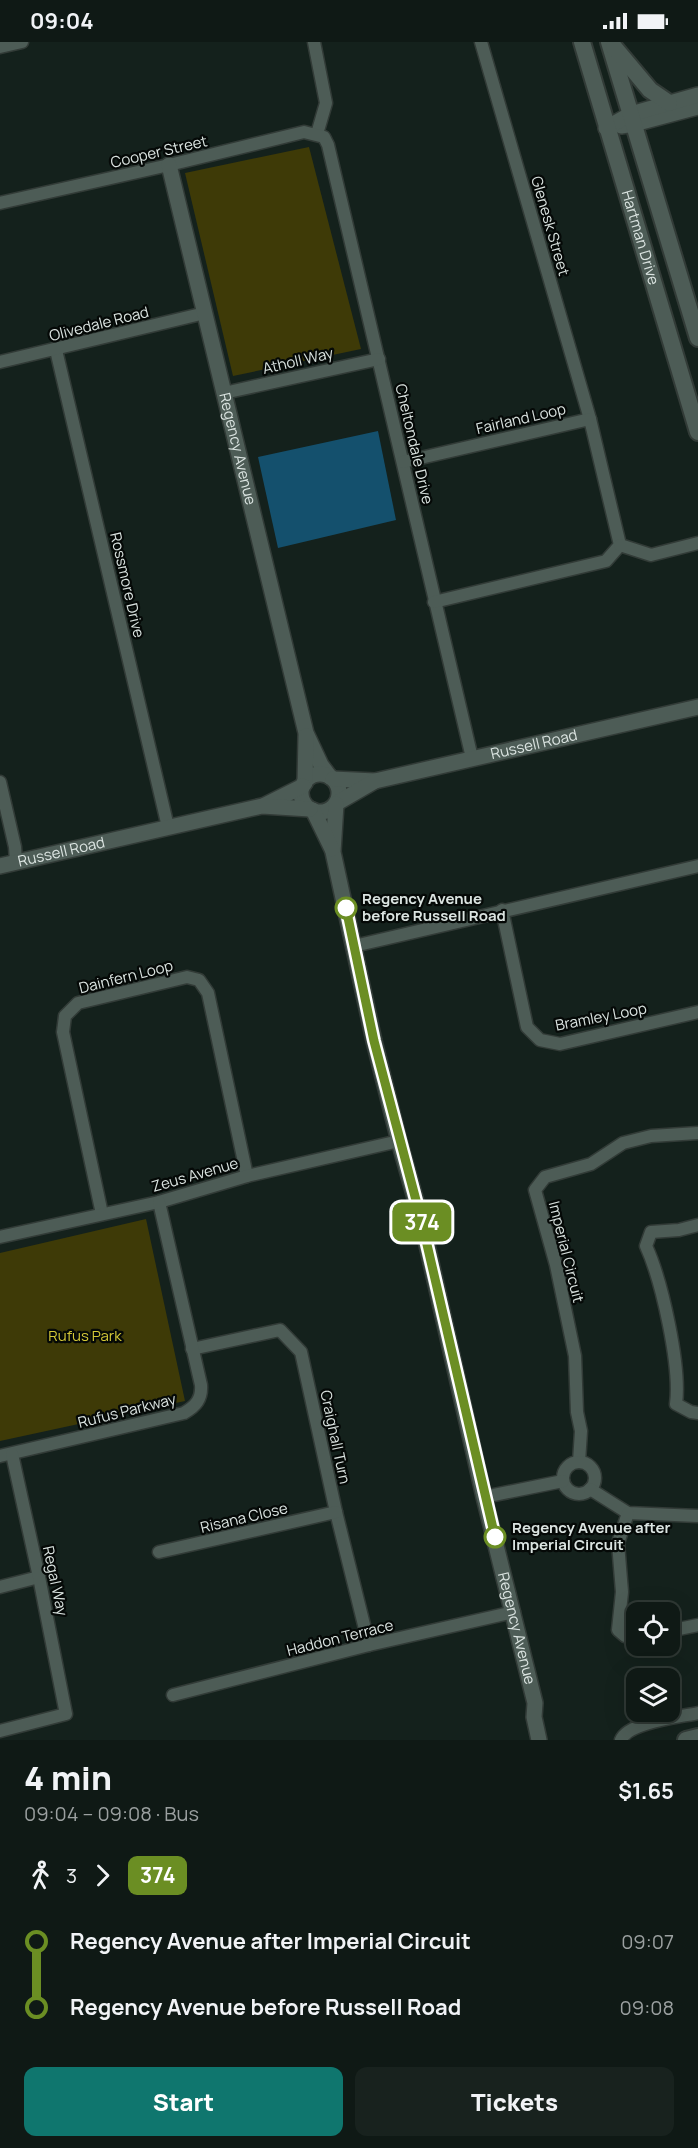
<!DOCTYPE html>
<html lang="en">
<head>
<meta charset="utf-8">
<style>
	:root { --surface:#0f1915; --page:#18221e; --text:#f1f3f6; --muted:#9ba0a0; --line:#2f3834; --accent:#0f766e }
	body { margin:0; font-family:Manrope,sans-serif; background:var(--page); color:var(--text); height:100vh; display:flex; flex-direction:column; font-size:22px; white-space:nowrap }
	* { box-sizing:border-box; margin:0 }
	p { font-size:20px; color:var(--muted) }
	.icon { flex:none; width:33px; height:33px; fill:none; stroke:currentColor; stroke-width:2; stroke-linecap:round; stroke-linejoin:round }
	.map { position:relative; height:1698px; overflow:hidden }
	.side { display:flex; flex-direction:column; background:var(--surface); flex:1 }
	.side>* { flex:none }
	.badge { padding:0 12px; border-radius:9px; font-size:21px; line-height:39px }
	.tools { position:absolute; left:626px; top:1560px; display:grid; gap:12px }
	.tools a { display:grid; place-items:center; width:54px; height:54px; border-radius:12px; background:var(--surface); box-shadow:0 6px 24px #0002,0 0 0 2px var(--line); font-size:30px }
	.map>.badge { position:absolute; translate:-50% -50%; box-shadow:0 0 0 3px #fff }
	.legs { display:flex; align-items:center; gap:9px; height:66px; padding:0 24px; font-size:20px }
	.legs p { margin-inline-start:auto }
	.head { display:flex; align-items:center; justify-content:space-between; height:102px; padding:0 24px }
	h1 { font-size:33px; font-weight:800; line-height:45px }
	.primary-button { display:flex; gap:12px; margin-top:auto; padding:12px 24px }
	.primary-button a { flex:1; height:69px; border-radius:12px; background:var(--accent); color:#fff; font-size:24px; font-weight:800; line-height:69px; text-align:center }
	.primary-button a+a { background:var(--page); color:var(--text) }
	ul { padding:0 24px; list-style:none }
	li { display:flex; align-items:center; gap:21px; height:66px; font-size:22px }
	li i { display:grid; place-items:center; width:9px; height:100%; margin:0 8px; background:currentColor }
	li i::after { content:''; width:15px; height:15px; margin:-8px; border:4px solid; border-radius:50%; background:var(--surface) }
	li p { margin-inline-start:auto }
	li:first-child i { background:linear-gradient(#0000 50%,currentColor 0) }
	li:last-child i { background:linear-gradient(currentColor 50%,#0000 0) }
	.status { display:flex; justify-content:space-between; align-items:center; height:42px; padding:0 30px; background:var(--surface); direction:ltr }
	.status svg { height:16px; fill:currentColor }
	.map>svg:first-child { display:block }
	.green { fill:#3e3a07 }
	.water { fill:#14506d }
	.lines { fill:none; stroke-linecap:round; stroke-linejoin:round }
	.minor-casing { stroke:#323b37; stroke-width:15 }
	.tertiary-casing { stroke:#323b37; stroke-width:18 }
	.secondary-casing { stroke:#323b37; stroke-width:20 }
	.minor { stroke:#4d5c56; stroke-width:12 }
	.tertiary { stroke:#4d5c56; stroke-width:15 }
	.secondary { stroke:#4d5c56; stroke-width:16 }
	.line-1-casing { stroke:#fff; stroke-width:14 }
	.line-1 { stroke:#6b8e23; stroke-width:9 }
	.stop-1-dot { fill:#fff; stroke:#6b8e23; stroke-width:3 }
	.labels { text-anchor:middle; stroke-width:4.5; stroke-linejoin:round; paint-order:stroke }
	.street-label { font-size:15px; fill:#dbe4e1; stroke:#050907 }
	.stop-label { font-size:15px; font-weight:bold; fill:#dbe4e1; stroke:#050907; text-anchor:start }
	.park-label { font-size:15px; fill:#d4c837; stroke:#050907 }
</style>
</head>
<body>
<div class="status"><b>09:04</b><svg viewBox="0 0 49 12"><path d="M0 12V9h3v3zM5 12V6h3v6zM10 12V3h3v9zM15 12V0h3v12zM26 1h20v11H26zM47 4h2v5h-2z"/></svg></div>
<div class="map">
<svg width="698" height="1698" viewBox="0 0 698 1698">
	<rect width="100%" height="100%" fill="#14211c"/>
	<g class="green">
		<polygon points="309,105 361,307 233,334 185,131"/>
		<polygon points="146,1177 185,1359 0,1399 0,1211"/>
	</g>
	<polygon class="water" points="378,389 396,478 278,506 258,415"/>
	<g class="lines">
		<g class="minor-casing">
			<g id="minor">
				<polyline points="314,0 326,61 317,92"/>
				<polyline points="481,0 590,377"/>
				<polyline points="0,5 22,0"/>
				<polyline points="0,161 169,123 304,90 324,95 328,103 472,716"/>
				<polyline points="56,308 168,785"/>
				<polyline points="0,320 205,271"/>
				<polyline points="224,351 379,317"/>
				<polyline points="403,420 590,377 620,503 606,519 434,560"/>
				<polyline points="620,503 651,513 698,501"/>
				<polyline points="0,740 15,805 16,820"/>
				<polyline points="502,868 527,985 540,998 560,1002 698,970"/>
				<polyline points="354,904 698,824"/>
				<polyline points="102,1172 63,990 65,974 78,961 187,935 199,938 208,951 247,1134"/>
				<path d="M698,1183L679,1188L651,1190L646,1204C662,1239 681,1325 676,1362L691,1370L698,1371"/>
				<polyline points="0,1195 159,1160 247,1134 399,1099"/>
				<polyline points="192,1307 280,1288 301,1310 336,1470 369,1603"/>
				<path d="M0,1414L184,1371C196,1364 202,1357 201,1343L159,1160"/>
				<polyline points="579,1420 581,1389 577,1370 575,1314 556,1223 535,1148 545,1135 591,1122 623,1101 651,1094 698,1091"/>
				<circle cx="579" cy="1436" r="16"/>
				<polyline points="590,1447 628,1471 698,1474"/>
				<polyline points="484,1455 563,1439"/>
				<polyline points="628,1471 618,1501 622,1550 618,1588 625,1594 636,1597"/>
				<polyline points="159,1510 336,1470"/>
				<polyline points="0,1545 39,1535"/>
				<polyline points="669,1589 698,1583"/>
				<polyline points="173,1653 369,1603 514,1570"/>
				<polyline points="0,1689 66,1672 39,1535 12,1412"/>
				<path d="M621,1698C628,1680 680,1675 698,1671"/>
			</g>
		</g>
		<g class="tertiary-casing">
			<g id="tertiary">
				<polyline points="621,84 634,82 698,65"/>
				<polyline points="606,86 631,72 698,53"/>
				<path id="s1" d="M169,123L306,691L321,723L330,735"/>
				<circle cx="320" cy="751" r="19"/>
				<polyline points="333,737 375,739"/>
				<polyline points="305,741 306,694"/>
				<path id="s2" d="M337,761L375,739L698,665"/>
				<path id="s3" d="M336,762L333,810L374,999L399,1099L422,1181L484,1455L535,1661L534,1675L539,1698"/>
				<polyline points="265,763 303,744"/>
				<polyline points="313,768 332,807"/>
				<path id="s4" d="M0,824L262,764L310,767"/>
			</g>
		</g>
		<g class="secondary-casing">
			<g id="secondary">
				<path id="s5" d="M582,0L698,390"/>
				<polyline points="609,0 698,296"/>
				<polyline points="614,5 650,48 669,61"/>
				<polyline points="686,1698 698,1695"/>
			</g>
		</g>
		<use href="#minor" class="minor"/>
		<use href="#tertiary" class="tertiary"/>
		<use href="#secondary" class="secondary"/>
	</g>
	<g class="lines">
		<g class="line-1-casing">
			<polyline id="line-1" points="346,866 374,999 422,1181 495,1495"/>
		</g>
		<use href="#line-1" class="line-1"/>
	</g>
	<g class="stop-1-dot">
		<circle cx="346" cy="866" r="10"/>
		<circle cx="495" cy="1495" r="10"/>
	</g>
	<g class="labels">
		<g class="street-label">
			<text transform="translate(159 110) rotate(-13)" y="5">Cooper Street</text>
			<text transform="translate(550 184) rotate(74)" y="5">Glenesk Street</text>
			<text dy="5" stroke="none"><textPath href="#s5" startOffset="204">Hartman Drive</textPath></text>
			<text transform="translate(99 282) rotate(-14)" y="5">Olivedale Road</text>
			<text transform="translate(298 319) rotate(-13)" y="5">Atholl Way</text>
			<text transform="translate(521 377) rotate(-13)" y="5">Fairland Loop</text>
			<text transform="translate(414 402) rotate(77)" y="5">Cheltondale Drive</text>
			<text dy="5" stroke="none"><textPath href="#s1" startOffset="292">Regency Avenue</textPath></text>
			<text transform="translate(127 543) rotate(77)" y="5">Rossmore Drive</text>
			<text dy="5" stroke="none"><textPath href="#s2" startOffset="207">Russell Road</textPath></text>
			<text dy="5" stroke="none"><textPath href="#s4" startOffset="63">Russell Road</textPath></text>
			<text transform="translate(126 935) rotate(-14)" y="5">Dainfern Loop</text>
			<text transform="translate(601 975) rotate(-11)" y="5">Bramley Loop</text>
			<text transform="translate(195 1133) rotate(-16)" y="5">Zeus Avenue</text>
			<text transform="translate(566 1210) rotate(76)" y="5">Imperial Circuit</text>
			<text transform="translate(127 1369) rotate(-14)" y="5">Rufus Parkway</text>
			<text transform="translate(335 1395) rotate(78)" y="5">Craighall Turn</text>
			<text transform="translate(244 1476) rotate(-13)" y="5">Risana Close</text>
			<text transform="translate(55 1539) rotate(78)" y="5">Regal Way</text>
			<text dy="5" stroke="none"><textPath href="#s3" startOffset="846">Regency Avenue</textPath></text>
			<text transform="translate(340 1596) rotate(-14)" y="5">Haddon Terrace</text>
		</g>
		<g class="stop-label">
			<text x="362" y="862">Regency Avenue<tspan x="362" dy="17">before Russell Road</tspan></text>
			<text x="512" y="1491">Regency Avenue after<tspan x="512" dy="17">Imperial Circuit</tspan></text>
		</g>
		<g class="park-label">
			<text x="85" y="1299">Rufus Park</text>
		</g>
	</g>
</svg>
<div class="tools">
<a><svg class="icon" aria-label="locate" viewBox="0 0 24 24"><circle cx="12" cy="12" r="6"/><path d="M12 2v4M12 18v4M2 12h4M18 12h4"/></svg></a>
<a><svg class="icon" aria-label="layers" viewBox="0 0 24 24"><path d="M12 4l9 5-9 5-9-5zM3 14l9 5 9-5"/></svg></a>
</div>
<b class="badge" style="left:422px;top:1180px;background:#6b8e23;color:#fff">374</b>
</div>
<section class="side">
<div class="head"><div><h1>4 min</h1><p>09:04 – 09:08 · Bus</p></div><b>$1.65</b></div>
<div class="legs"><svg class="icon" aria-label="walk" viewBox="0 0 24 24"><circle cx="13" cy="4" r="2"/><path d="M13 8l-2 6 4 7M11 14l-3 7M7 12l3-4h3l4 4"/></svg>3<svg class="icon" aria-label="forward" viewBox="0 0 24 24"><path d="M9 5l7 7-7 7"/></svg><b class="badge" style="background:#6b8e23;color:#fff">374</b></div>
<ul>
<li><i style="color:#6b8e23"></i><b>Regency Avenue after Imperial Circuit</b><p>09:07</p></li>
<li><i style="color:#6b8e23"></i><b>Regency Avenue before Russell Road</b><p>09:08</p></li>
</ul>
<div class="primary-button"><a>Start</a><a>Tickets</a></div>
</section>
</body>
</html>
